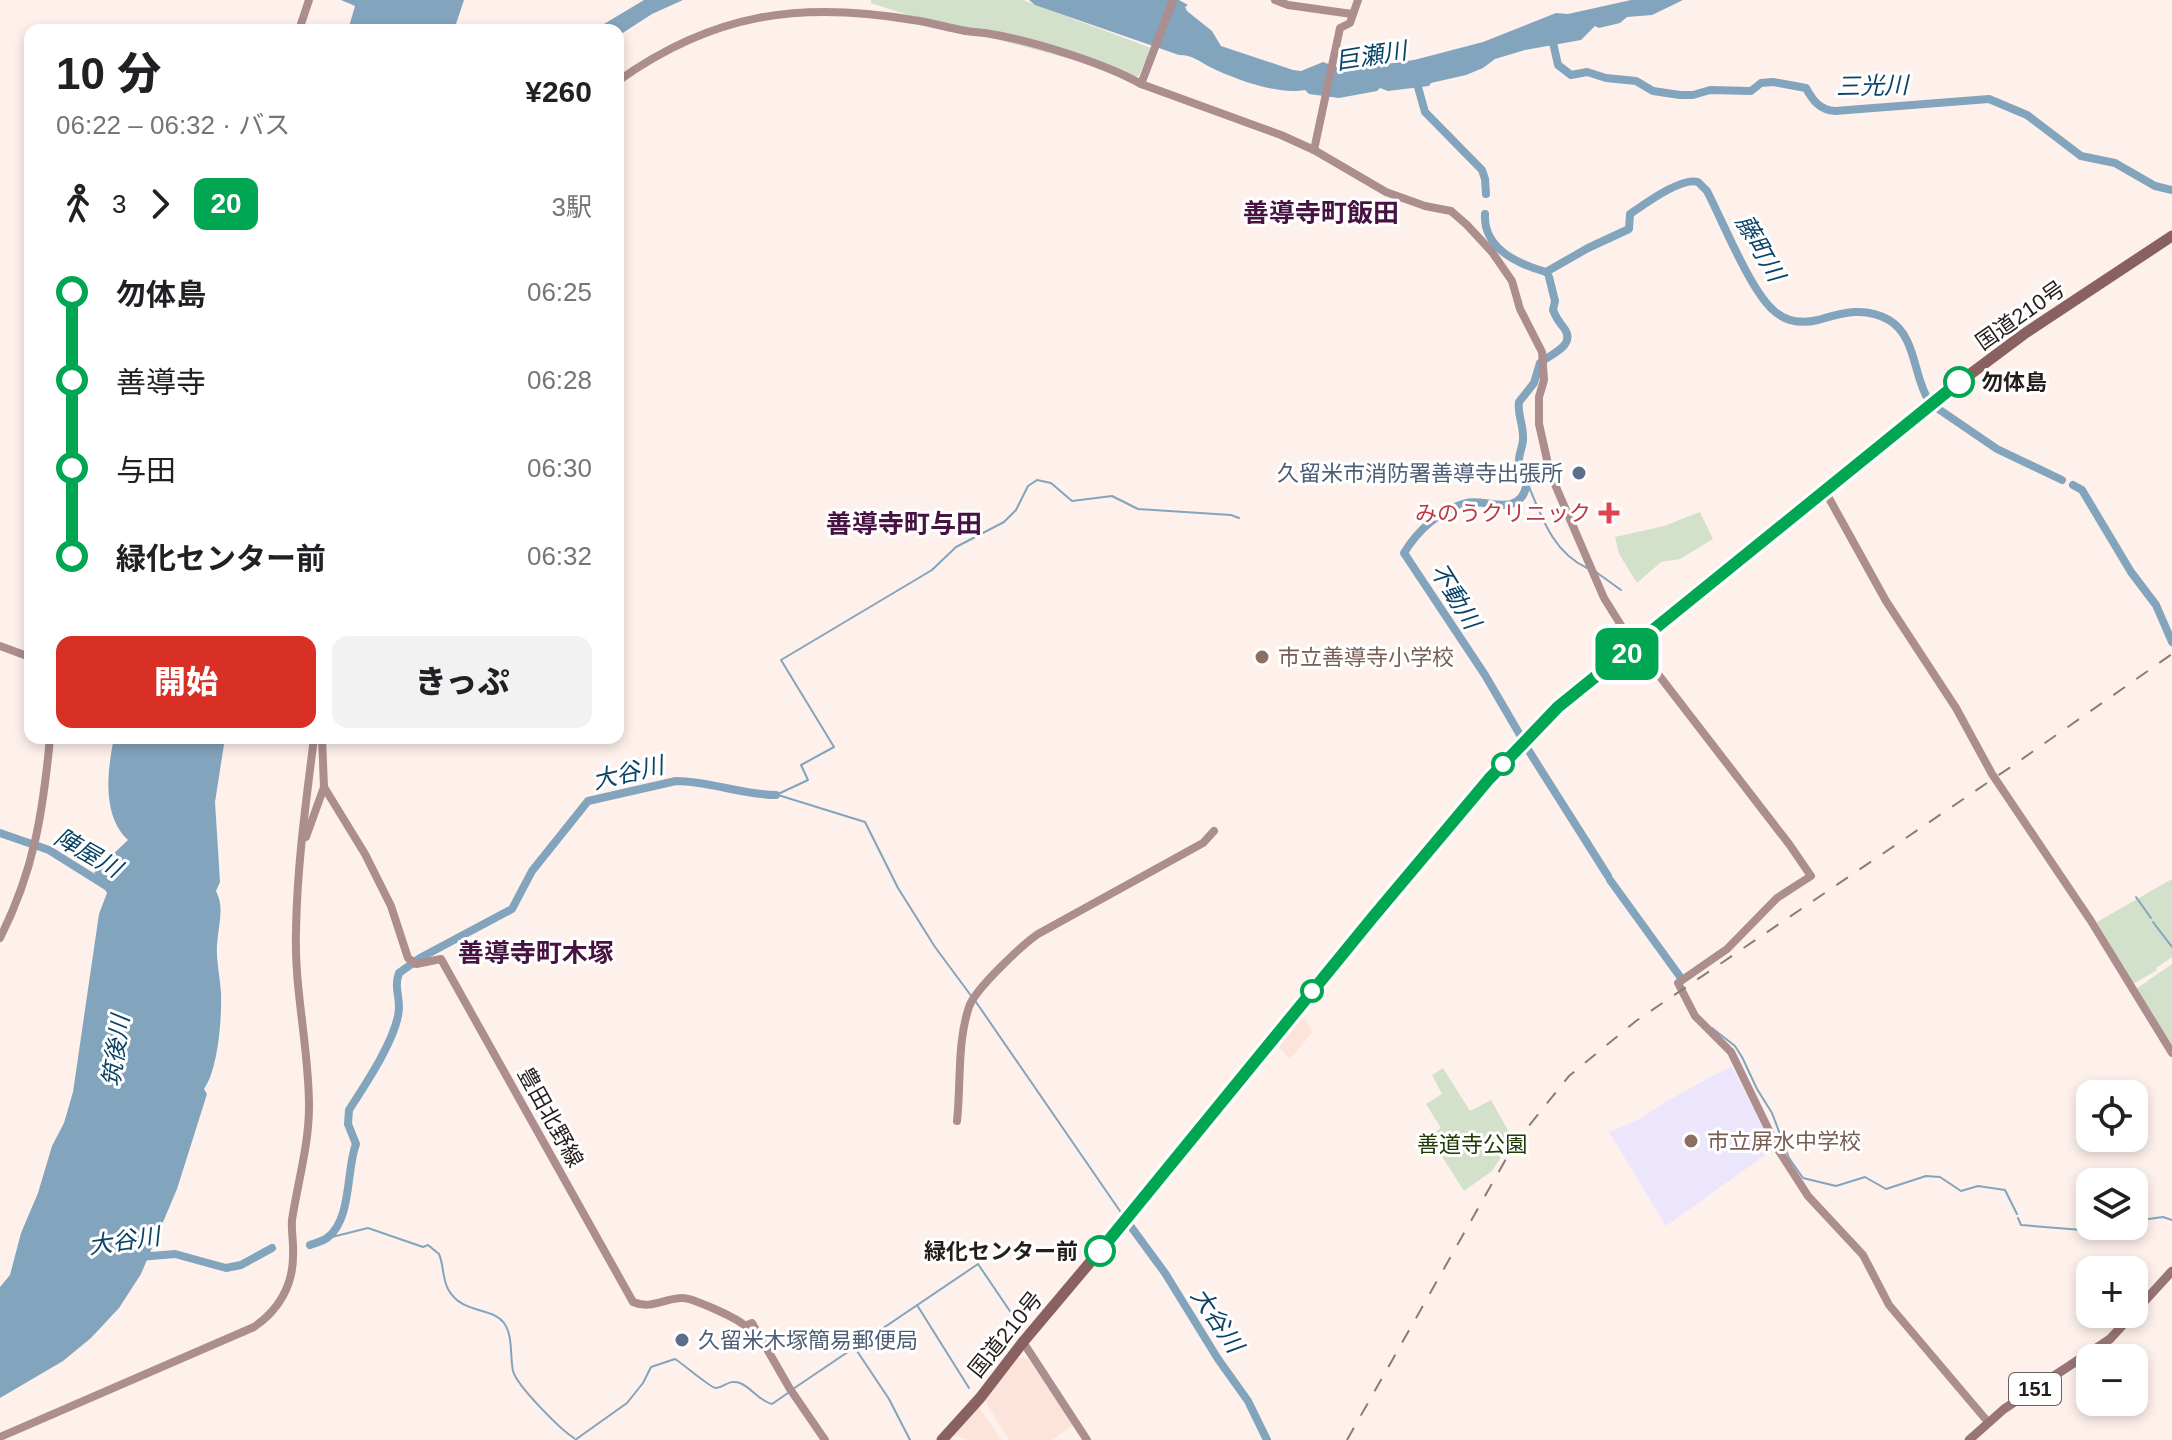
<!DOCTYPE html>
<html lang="ja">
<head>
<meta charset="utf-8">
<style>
	:root { --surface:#fff; --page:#f2f2f2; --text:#202124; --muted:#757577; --accent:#d93025 }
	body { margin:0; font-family:Arial,"Noto Sans JP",sans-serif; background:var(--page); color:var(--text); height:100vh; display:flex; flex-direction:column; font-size:30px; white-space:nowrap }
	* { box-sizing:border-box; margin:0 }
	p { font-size:26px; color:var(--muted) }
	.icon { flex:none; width:44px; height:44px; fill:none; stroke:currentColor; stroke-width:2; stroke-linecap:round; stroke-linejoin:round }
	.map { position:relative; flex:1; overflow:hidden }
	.sheet { position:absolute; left:24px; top:24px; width:600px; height:720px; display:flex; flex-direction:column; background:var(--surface); border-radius:16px; box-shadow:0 4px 12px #0003 }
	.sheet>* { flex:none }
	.badge { padding:0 16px; border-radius:12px; font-size:28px; line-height:52px }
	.fabs { position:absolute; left:2076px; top:1080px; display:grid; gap:16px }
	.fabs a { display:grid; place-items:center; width:72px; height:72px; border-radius:16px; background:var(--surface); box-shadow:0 4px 12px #0003; font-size:40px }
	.map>.badge { position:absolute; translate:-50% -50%; box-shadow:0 0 0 4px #fff }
	.legs { display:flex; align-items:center; gap:12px; height:88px; padding:0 32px; font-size:26px }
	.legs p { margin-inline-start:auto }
	.overview { display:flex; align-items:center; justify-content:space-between; height:136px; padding:0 32px }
	h1 { font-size:44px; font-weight:800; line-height:60px }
	.cta { display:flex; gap:16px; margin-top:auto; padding:16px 32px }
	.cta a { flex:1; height:92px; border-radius:16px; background:var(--accent); color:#fff; font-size:32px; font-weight:800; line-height:92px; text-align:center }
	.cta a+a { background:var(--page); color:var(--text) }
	ul { padding:0 32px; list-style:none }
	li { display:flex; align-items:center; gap:28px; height:88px; font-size:30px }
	li i { display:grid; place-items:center; width:12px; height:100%; margin:0 10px; background:currentColor }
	li i::after { content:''; width:20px; height:20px; margin:-10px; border:6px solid; border-radius:50%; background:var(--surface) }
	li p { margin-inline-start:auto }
	li:first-child i { background:linear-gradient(#0000 50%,currentColor 0) }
	li:last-child i { background:linear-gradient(currentColor 50%,#0000 0) }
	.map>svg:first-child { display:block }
	.built { fill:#fce4db }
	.education { fill:#ece6fc }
	.green { fill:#d3e1ca }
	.water { fill:#83a4bd }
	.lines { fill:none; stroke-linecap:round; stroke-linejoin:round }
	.stream { stroke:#83a4bd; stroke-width:2 }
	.river { stroke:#83a4bd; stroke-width:8 }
	.secondary { stroke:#ab8e8d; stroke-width:8 }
	.primary { stroke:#997675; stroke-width:9 }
	.highway { stroke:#896160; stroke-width:11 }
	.rail { stroke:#877e7b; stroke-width:2; stroke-dasharray:14 14; stroke-linecap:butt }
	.line-1-casing { stroke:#fff; stroke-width:18 }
	.line-1 { stroke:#00a651; stroke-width:12 }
	.stop-1-dot { fill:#fff; stroke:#00a651; stroke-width:4 }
	.service-dot { fill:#5c6f8a; stroke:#fff; stroke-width:3 }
	.health-dot { fill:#e0444e; stroke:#fff; stroke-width:3 }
	.education-dot { fill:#8d6e63; stroke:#fff; stroke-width:3 }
	.labels { text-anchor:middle; stroke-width:6; stroke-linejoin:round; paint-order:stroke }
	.shield { fill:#fff; stroke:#65615f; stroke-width:2 }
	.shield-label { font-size:20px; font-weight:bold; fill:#231d1b }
	.street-label { font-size:22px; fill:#231d1b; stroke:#fff }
	.stop-label { font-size:22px; font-weight:bold; fill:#231d1b; stroke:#fff; text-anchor:start }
	.service-label { font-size:22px; fill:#4e5e75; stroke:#fff; text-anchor:end }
	.health-label { font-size:22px; fill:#be3a42; stroke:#fff; text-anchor:end }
	.education-label { font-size:22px; fill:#785e54; stroke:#fff; text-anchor:start }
	.park-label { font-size:22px; fill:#213a06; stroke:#fff }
	.water-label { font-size:24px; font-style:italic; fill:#0a4467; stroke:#fff }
	.quarter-label { font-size:26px; font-weight:bold; fill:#471342; stroke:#fff }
</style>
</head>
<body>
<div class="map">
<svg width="2172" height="1440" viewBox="0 0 2172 1440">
	<rect width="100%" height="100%" fill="#fef1ec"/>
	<g class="built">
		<polygon points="1299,1012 1313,1031 1294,1055 1288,1058 1275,1042"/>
		<polygon points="1016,1358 1027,1358 1074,1425 1052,1440 1009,1440 983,1398"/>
		<polygon points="977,1405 1002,1440 969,1440 951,1435"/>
	</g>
	<polygon class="education" points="1731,1066 1756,1113 1772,1150 1666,1226 1609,1132 1640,1119 1667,1101"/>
	<g class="green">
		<polygon points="871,0 1023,0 1151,48 1138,77 917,18 871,3"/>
		<polygon points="1700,512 1713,539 1680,559 1661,562 1637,583 1619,554 1615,537 1664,526"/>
		<polygon points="2172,879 2172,957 2156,968 2157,970 2133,984 2097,922"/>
		<polygon points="2172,964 2172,1045 2136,989"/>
		<polygon points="1443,1068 1470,1111 1491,1100 1509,1132 1511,1141 1492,1171 1464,1191 1429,1136 1441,1128 1426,1104 1442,1094 1432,1075"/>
	</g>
	<g class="water">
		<polygon points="341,0 464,0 454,30 348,30 355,6"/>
		<polygon points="644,0 683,0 652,14 618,36 618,30 594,30"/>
		<path d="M1029,0H1179L1188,5L1185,7L1187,11L1212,31L1221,46L1293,70L1301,71L1323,62L1345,70L1414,60L1483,42L1556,13L1568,14L1631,0H1683L1652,15L1627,17L1620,23L1599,28L1595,26L1581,40L1525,50L1495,59L1483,68L1466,75L1431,83L1429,86L1388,91L1380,88L1377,91L1339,98L1309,94L1305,90C1278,95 1237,80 1212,68C1198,61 1193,55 1179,55L1035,5Z"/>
		<path d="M114,738H225L215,802L220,882L216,891C225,908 218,926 217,945C216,959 220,977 221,993C222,1018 218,1070 204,1089L207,1094L177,1189L141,1274L119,1308L91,1338L63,1361L0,1398V1287L10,1275L21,1233L38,1193L52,1146L64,1123L73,1092L99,914L107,893L94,872L128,840C102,816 107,771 114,738Z"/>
	</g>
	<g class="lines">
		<g class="stream">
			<path d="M1527,482C1541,515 1552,552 1587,568"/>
			<polyline points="1596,572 1621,590"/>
			<polyline points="776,795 808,780 801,765 834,747 781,660 932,570 956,547 1004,522 1016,510 1028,486 1037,480 1051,483 1072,501 1112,496 1138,509 1231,515 1239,518"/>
			<polyline points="778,795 865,822 898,888 935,947 972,997"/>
			<polyline points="2136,897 2151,918"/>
			<polyline points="2153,922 2172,947"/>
			<polyline points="976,1002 1122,1214"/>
			<polyline points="1712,1028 1735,1046 1742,1057 1757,1089 1772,1113 1789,1158 1803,1178 1836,1186 1865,1177 1886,1189 1926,1176 1940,1177 1961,1191 1978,1186 2005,1190 2017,1214"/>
			<polyline points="2134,1215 2141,1220 2163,1217 2172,1220"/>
			<polyline points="2018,1218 2021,1225 2082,1230 2095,1226"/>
			<path d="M328,1238L368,1228L423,1247L428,1245L439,1254C444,1266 442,1277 448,1289C462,1315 491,1306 504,1323C513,1335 510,1357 513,1371C517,1386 561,1430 574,1438"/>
			<polyline points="917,1305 969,1388"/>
			<polyline points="855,1348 889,1399 910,1440"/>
			<polyline points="793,1389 978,1264 1020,1326"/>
			<path d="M575,1440L627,1403L643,1383L651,1367L675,1359C682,1363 712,1389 716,1388C726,1387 728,1379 740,1383C752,1388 759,1401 772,1404L788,1393"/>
		</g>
		<g class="river">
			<path d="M1552,38L1558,65L1571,75L1587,72L1606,78L1636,81L1653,91L1680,95H1693L1710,90L1751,91L1761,83L1773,82L1806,88C1813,101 1820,110 1835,111L1989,99L2027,115L2081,156L2115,163L2155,186L2172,190"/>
			<polyline points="1416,80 1425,112 1482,170 1485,179 1486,194"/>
			<path d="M1485,214C1483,249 1518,264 1546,272"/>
			<path d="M1546,272L1588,248L1629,229L1630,214C1645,204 1681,177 1698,182L1707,191C1723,222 1749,287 1772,309C1785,322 1801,324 1818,320C1842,313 1865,306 1889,320C1917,337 1913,377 1929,401"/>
			<polyline points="1934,406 1997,449 2062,480"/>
			<polyline points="2073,485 2082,490 2131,572 2156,605 2172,642"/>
			<path d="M1523,740L1485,675L1404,553C1418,530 1440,510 1466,503C1485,498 1519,518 1526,487C1528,478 1521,472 1519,463C1518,455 1523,447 1523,439C1524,426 1517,414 1519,402L1534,383L1540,363C1550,354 1577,346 1564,328C1559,322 1556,318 1553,310L1555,301L1549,277"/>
			<polyline points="1527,748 1608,876"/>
			<polyline points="0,833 49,850 108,887"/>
			<polyline points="1610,880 1681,978"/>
			<polyline points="1129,1224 1165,1273 1218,1359 1248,1401 1267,1440"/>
			<path d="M310,1245C315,1243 323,1241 327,1238C352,1220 346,1170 356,1144L348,1124L349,1110C365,1085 392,1045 398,1016C402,999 393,989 399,973L420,958L512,909L532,871L588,801L676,781C710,781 742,795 776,795"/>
			<polyline points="139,1257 175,1254 226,1268 241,1265 272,1248"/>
		</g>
		<g class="secondary">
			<polyline points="1275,0 1288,5 1352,14"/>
			<polyline points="299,30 309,0"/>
			<path d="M618,81C713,13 800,1 913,20C929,22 945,27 961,30C969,32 977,32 985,33C1029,40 1102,62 1141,84L1281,135L1314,150L1386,192L1425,206L1451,211L1467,225L1492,252L1512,281L1520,309L1542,352L1544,380L1539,397V424L1550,473L1604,598L1624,630L1789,844L1811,876L1777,898L1727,949L1678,983L1695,1016L1731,1052L1779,1151L1808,1196L1863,1255L1889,1305L1988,1422"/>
			<polyline points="1141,84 1173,0"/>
			<polyline points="1314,150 1340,28 1350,23 1358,0"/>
			<polyline points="1825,491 1886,601 1956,708 1992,774 2091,921 2172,1053"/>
			<polyline points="0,646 30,657"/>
			<path d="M322,738L324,787L365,854L391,906L408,958L416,964L441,959L633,1302C651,1310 665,1298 682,1298C691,1297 739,1319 745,1326L752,1323L790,1389L825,1440"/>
			<polyline points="303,838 306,837 324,787"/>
			<path d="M0,938C34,871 43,812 50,738"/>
			<path d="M957,1121C961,1085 957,1042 969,1007C975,989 1022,945 1038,934L1203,843L1214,831"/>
			<polyline points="1023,1342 1087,1440"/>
			<path d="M0,1437L254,1327C279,1310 293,1285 293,1256C294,1243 291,1232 292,1220C298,1181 309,1145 309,1106C309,1047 294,990 296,931C297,866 306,802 314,738"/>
		</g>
		<polyline class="primary" points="1969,1440 2004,1409 2110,1339 2172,1271"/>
		<polyline class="highway" points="942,1440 980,1398 1023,1342 1124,1222 1373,917 1501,766 1558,707 1953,387 2024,334 2172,236"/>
		<polyline class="rail" points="1347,1440 1515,1143 1569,1076 1636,1021 2015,764 2172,654"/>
	</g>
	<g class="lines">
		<g class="line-1-casing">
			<polyline id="line-1" points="1100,1251 1373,917 1489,779 1558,707 1959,382"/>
		</g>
		<use href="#line-1" class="line-1"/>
	</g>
	<g class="stop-1-dot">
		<circle cx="1959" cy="382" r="14"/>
		<circle cx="1503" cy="764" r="10"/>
		<circle cx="1312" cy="991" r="10"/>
		<circle cx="1100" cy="1251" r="14"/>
	</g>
	<g class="service-dot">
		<circle cx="1579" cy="473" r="8"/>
		<circle cx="682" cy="1340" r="8"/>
	</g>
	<path class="health-dot" d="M1605 501h8v8h8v8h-8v8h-8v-8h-8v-8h8z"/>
	<g class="education-dot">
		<circle cx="1262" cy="657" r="8"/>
		<circle cx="1691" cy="1141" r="8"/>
	</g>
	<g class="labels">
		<rect class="shield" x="2009" y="1373" width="52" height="32" rx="6"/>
		<g class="shield-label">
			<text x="2035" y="1396">151</text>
		</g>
		<g class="street-label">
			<text transform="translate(2020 315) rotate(-35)" y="8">国道210号</text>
			<text transform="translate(551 1117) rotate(61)" y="8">豊田北野線</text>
			<text transform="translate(1005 1334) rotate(-51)" y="8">国道210号</text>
		</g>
		<g class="stop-label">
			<text x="1981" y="390">勿体島</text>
			<text x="1078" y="1259" text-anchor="end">緑化センター前</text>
		</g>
		<g class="service-label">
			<text x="1563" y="481">久留米市消防署善導寺出張所</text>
			<text x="698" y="1348" text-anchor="start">久留米木塚簡易郵便局</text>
		</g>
		<g class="health-label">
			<text x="1591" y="521">みのうクリニック</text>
		</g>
		<g class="education-label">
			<text x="1278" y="665">市立善導寺小学校</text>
			<text x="1707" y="1149">市立屏水中学校</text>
		</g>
		<g class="park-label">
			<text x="1472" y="1152">善道寺公園</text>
		</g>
		<g class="water-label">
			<text transform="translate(1371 56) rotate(-9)" y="8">巨瀬川</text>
			<text transform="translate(1872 86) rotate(-1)" y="8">三光川</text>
			<text transform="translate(1760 248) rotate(60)" y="8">藤町川</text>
			<text transform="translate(1455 596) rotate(58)" y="8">不動川</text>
			<text transform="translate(628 773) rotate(-13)" y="8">大谷川</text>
			<text transform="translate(88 853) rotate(30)" y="8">陣屋川</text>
			<text transform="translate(116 1051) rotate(-82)" y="8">筑後川</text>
			<text transform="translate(124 1241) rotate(-8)" y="8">大谷川</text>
			<text transform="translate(1217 1320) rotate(56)" y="8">大谷川</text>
		</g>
		<g class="quarter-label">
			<text x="1321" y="222">善導寺町飯田</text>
			<text x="904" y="533">善導寺町与田</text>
			<text x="536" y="962">善導寺町木塚</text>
		</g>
	</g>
</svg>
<div class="fabs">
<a><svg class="icon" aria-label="locate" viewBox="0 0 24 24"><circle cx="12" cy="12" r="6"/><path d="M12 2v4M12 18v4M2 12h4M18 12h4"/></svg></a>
<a><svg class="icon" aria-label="layers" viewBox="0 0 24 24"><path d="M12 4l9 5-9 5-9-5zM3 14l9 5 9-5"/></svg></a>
<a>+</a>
<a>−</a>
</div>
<b class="badge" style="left:1627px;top:654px;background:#00a651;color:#fff">20</b>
<section class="sheet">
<div class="overview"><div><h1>10 分</h1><p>06:22 – 06:32 · バス</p></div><b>¥260</b></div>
<div class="legs"><svg class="icon" aria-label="walk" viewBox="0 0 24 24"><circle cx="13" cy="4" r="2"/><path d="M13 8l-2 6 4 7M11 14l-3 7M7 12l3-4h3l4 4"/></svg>3<svg class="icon" aria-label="forward" viewBox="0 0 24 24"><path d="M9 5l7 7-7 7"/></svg><b class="badge" style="background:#00a651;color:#fff">20</b><p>3駅</p></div>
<ul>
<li><i style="color:#00a651"></i><b>勿体島</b><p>06:25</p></li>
<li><i style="color:#00a651"></i><span>善導寺</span><p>06:28</p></li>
<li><i style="color:#00a651"></i><span>与田</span><p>06:30</p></li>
<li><i style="color:#00a651"></i><b>緑化センター前</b><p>06:32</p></li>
</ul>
<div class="cta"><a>開始</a><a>きっぷ</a></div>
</section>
</div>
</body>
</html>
